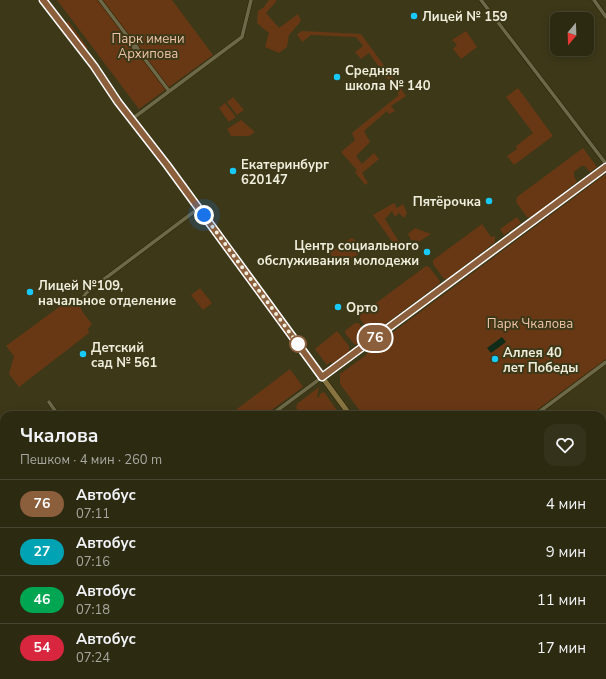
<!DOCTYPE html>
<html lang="ru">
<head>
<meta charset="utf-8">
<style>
	:root { --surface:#2d2a12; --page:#35321b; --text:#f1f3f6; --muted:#a7a79f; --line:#484632 }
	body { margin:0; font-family:"Nunito Sans",sans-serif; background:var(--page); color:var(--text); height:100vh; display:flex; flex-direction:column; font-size:15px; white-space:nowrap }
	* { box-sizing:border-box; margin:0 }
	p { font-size:13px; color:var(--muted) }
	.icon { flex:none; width:22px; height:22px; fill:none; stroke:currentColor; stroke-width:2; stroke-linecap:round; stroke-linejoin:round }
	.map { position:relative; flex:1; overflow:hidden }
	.details { position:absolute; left:0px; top:411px; width:606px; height:268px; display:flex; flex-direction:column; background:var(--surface); border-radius:12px 12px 0 0; box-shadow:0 2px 10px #0003,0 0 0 1px var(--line) }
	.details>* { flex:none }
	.badge { padding:0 8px; border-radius:13px; font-size:14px; line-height:26px }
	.needle { width:26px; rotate:199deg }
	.tools { position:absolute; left:550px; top:12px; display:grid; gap:8px }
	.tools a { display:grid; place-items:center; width:44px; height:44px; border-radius:8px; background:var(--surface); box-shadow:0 2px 10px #0003,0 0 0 1px var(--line); font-size:20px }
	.you { position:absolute; width:20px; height:20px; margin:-10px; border:3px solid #fff; border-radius:50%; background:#1a73e8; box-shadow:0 0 0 6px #1a73e833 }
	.map>.badge { position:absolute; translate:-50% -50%; box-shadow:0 0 0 2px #fff }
	.round { display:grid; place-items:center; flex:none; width:42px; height:42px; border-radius:12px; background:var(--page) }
	.headline { display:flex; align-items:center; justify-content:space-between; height:68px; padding:0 20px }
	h1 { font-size:19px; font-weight:700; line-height:30px }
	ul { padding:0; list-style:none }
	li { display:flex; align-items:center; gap:12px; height:48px; padding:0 20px; border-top:1px solid var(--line) }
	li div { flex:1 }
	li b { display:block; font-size:15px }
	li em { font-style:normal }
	li .badge { min-width:44px; font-weight:700; text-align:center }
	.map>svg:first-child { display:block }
	.green { fill:#683815 }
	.water { fill:#102c18 }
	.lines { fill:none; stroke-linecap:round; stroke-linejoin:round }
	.street-casing { stroke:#231f00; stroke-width:4.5 }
	.secondary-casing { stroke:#231f00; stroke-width:6 }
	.street { stroke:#6d6948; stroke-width:3.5 }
	.secondary { stroke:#877441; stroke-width:5 }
	.line-casing { stroke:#fff; stroke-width:9 }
	.line { stroke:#8b5e3c; stroke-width:6 }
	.walk { stroke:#efeddb; stroke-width:4; stroke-dasharray:0 7.2 }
	.poi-dot { fill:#18cafc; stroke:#3c3818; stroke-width:1.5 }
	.stop-dot { fill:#fff; stroke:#8b5e3c; stroke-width:2 }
	.labels { text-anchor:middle; stroke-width:4; stroke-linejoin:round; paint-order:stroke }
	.poi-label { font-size:13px; font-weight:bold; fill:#efeddb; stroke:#3c3818; text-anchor:start }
	.park-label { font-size:13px; fill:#f0c4a9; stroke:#3c3818 }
</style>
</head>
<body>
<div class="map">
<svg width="606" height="679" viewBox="0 0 606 679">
	<rect width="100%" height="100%" fill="#3c3818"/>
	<g class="green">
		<polygon points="57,0 172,0 213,55 139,109"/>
		<polygon points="269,0 276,0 276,2 266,13 279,28 298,14 301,21 289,35 287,47 279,53 265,47 269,33 257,23 258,11 264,7"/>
		<polygon points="68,21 88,48 85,50 65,24"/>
		<polygon points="302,31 361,34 406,96 391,106 395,111 389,114 387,111 364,131 370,142 356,156 362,164 374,153 379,159 362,173 368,183 365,185 355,172 357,170 341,152 355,140 352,133 399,95 369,53 361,59 355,52 363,46 356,37 311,35 302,42 297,34"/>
		<polygon points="466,31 477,47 461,59 453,49 457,45 452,40"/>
		<polygon points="518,88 553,136 514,165 507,156 517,149 516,146 533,133 506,97"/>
		<polygon points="233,97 244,110 237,115 227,102"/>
		<polygon points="225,103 236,117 229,122 219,108"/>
		<polygon points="241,120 255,132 249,136 231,136 227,129"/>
		<polygon points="583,148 597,167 590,172 585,166 581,166 574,172 574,176 577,182 531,217 527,217 516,202 517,197"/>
		<polygon points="606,174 606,359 530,415 363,415 340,384 340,374 366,355 369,350"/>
		<polygon points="394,203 397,208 403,204 407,213 404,218 399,213 395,217 392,211 385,219 402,247 399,251 373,215"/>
		<polygon points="517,217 521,223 504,235 500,229"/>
		<polygon points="482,224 491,237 495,236 495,242 447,279 444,279 433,264 433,260"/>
		<polygon points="415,228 431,234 420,241 411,240 408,234"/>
		<polygon points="351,238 354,239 362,250 361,252 341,266 338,266 331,255 331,252"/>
		<polygon points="426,266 429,267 440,281 439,284 373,333 371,333 360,319 360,315"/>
		<polygon points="200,288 212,303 203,310 191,295"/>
		<polygon points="74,296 84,314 92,324 88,329 89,333 19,387 9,374 14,356 6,346"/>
		<polygon points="355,323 359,323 367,334 368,338 358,345 354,344 345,333 346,330"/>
		<polygon points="337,331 349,346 349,352 333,363 330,362 327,365 315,349"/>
		<polygon points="290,369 303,387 265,415 229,415"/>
		<polygon points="319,387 317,397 319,397 320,394 324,392 340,415 302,415 296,408 297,404"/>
		<polygon points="0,479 4,486 4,512 0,507"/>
		<polygon points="602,497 606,502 606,544 602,539"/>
		<polygon points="606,638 606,675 600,679 567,679 565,676 567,675 602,675 602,641"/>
		<polygon points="362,675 459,675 453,679 365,679"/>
	</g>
	<polygon class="water" points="502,337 506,342 491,353 487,348"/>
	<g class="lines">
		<g class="street-casing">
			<g id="street">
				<polyline points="100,0 131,41"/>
				<polyline points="481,0 606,164"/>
				<polyline points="594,0 606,17"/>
				<path d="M141,54C135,51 133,48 131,41L135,44L141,54L169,91"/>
				<polyline points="132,119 242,37 251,0"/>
				<polyline points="84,296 87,292 199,208"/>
				<polyline points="49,402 58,415"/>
				<polyline points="271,415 606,167"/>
				<polyline points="535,415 606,362"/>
				<polyline points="0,563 4,569"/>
				<polyline points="0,617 4,614"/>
				<polyline points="602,636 606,633"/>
				<polyline points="84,675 87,679"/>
				<polyline points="167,675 170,679"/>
				<polyline points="253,675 256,679"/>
				<polyline points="345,675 348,679"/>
				<polyline points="37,679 43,675"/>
				<polyline points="155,679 160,675"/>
				<polyline points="303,679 308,675"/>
				<polyline points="550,679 555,675"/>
			</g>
		</g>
		<g class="secondary-casing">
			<g id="secondary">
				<polyline points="43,0 94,66 123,108 148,140 350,415"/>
				<polyline points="546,675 549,679"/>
				<polyline points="523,679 523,675"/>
			</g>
		</g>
		<use href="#street" class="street"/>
		<use href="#secondary" class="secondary"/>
	</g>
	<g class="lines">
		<g class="line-casing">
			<polyline id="line" points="43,0 94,66 118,102 167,165 322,377 606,167"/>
		</g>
		<use href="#line" class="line"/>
		<polyline class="walk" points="204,215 298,344"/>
	</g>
	<g class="poi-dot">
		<circle cx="414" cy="16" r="4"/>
		<circle cx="337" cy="77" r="4"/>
		<circle cx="233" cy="171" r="4"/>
		<circle cx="489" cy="201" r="4"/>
		<circle cx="427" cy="252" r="4"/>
		<circle cx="30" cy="292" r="4"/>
		<circle cx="338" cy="307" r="4"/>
		<circle cx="83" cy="354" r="4"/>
		<circle cx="495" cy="359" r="4"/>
	</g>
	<circle class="stop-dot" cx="298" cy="344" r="8"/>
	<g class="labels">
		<g class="poi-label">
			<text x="422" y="21">Лицей № 159</text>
			<text x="345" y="75">Средняя<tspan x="345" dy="15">школа № 140</tspan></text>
			<text x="241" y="169">Екатеринбург<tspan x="241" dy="15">620147</tspan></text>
			<text x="481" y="206" text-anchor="end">Пятёрочка</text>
			<text x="419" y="250" text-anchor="end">Центр социального<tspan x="419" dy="15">обслуживания молодежи</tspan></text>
			<text x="38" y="290">Лицей №109,<tspan x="38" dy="15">начальное отделение</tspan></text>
			<text x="346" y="312">Орто</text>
			<text x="91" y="352">Детский<tspan x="91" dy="15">сад № 561</tspan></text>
			<text x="503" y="357">Аллея 40<tspan x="503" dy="15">лет Победы</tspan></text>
		</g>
		<g class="park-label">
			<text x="148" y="43">Парк имени<tspan x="148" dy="15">Архипова</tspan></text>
			<text x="530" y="328">Парк Чкалова</text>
		</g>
	</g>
</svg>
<div class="tools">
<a><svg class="needle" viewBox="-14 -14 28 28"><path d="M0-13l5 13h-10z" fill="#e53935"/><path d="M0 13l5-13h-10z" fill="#a7a79f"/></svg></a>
</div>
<div class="you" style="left:204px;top:215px"></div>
<b class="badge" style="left:375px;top:338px;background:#8b5e3c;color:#fff">76</b>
<section class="details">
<div class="headline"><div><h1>Чкалова</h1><p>Пешком · 4 мин · 260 m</p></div><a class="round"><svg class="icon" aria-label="heart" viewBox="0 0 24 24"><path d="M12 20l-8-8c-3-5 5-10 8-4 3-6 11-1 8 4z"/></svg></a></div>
<ul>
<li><span class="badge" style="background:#8b5e3c;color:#fff">76</span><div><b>Автобус</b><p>07:11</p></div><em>4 мин</em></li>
<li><span class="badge" style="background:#00a3b4;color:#fff">27</span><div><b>Автобус</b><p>07:16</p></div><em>9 мин</em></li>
<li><span class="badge" style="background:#00a651;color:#fff">46</span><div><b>Автобус</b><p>07:18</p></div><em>11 мин</em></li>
<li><span class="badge" style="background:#d7263d;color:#fff">54</span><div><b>Автобус</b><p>07:24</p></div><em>17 мин</em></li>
</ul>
</section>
</div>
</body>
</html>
